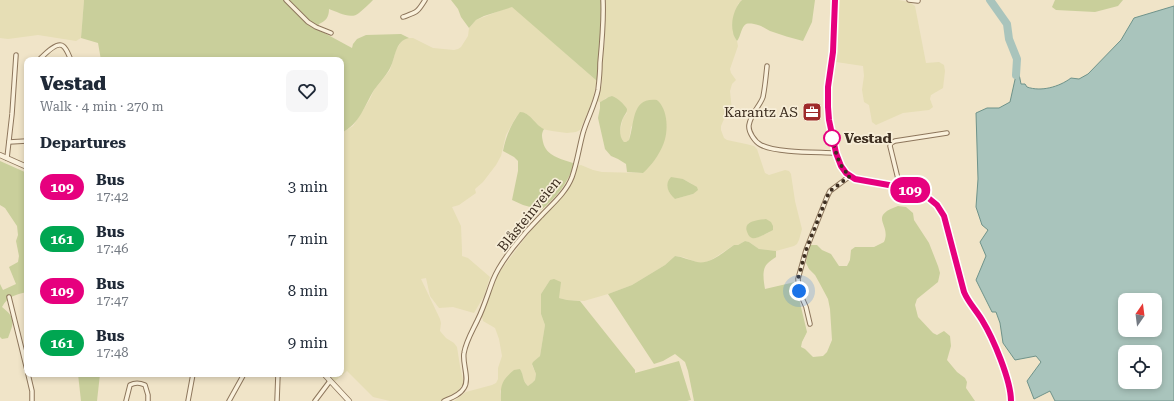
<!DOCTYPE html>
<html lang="en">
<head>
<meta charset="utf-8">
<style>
	:root { --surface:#fff; --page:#f6f6f7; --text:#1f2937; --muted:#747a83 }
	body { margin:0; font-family:"Roboto Serif",serif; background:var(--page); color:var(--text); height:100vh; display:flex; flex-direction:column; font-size:15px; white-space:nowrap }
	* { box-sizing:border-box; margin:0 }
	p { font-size:13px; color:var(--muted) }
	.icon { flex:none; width:22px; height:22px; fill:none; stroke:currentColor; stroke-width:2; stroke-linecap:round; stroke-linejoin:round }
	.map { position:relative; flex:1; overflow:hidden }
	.details { position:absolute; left:24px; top:57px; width:320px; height:320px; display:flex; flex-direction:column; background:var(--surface); border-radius:8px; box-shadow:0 2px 6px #0003 }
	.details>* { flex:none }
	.badge { padding:0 8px; border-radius:13px; font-size:14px; line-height:26px }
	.needle { width:26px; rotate:14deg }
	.tools { position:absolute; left:1118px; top:293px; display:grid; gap:8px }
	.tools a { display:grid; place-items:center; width:44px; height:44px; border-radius:8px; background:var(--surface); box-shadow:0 2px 6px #0003; font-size:20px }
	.you { position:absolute; width:20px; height:20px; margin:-10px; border:3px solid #fff; border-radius:50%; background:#1a73e8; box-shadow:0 0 0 6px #1a73e833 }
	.map>.badge { position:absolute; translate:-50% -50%; box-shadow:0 0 0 2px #fff }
	h2 { padding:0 16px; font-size:15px; line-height:36px }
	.round { display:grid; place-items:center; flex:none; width:42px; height:42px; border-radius:8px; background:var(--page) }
	.summary { display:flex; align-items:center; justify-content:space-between; height:68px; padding:0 16px }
	h1 { font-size:19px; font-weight:800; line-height:30px }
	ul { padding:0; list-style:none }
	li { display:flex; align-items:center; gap:12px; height:52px; padding:0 16px }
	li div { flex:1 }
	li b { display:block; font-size:15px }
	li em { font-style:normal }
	li .badge { min-width:44px; font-weight:700; text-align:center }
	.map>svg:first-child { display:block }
	.farmland { fill:#e6deb5; fill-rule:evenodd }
	.green { fill:#c9cf9b }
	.water { fill:#a9c4bc; stroke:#6f938a; fill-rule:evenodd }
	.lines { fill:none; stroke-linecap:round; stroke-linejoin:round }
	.river { stroke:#a9c4bc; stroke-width:8 }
	.minor-casing { stroke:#8d765c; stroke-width:5.5 }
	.tertiary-casing { stroke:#8d765c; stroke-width:6 }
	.minor { stroke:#faf1dc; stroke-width:3.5 }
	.tertiary { stroke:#faf1dc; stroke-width:4.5 }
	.line-casing { stroke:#fff; stroke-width:9 }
	.line { stroke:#e6007e; stroke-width:6 }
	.walk { stroke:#3d2e20; stroke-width:4; stroke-dasharray:0 7.2 }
	.stop-dot { fill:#fff; stroke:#e6007e; stroke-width:2 }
	.labels { text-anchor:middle; stroke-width:3.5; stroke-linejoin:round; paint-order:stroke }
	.poi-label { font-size:14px; fill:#3d2e20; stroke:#f7eed8; text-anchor:end }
	.stop-label { font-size:14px; font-weight:bold; fill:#3d2e20; stroke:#f7eed8; text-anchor:start }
	.street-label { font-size:14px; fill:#3d2e20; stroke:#f7eed8 }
</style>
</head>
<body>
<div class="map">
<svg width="1174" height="401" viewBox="0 0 1174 401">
	<rect width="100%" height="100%" fill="#f0e4c8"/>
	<g class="farmland">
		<polygon points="0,0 84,0 81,38 76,41 38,35 8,39 0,38"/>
		<path d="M605,0H742L738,4L732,24L734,36L737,41L738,46L730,69L731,73L736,80L732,84L730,91L732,111L731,115L724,119L721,126V130L724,138L727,140L746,144L754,146L757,149L765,173L769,175L785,170L789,171L791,174L795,201L802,229L799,240L797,244L794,246L776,251L759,249L749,242L745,241L738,245H734L711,260L703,263H699L683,257L675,256L665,265L632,285L608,294L584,301L567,300L559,298V294L550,280L541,294V314L545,325L540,356L533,363L532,365L536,374L535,380L529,386L527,385L523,379L521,371L520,369L500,391L501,401H454L466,392L492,385L496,383L498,379V368L502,356L499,339L495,328L483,321L482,317L489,295L496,276L501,270L534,226L569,186L577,166L581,165L593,170L602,172L642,173L650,165L663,144V109L658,101L657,100L631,127L629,140L626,142H624L620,137V131L623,118L627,113L612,96L606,98L603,101L600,102L597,101L602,84L601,67L605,41ZM683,179L692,184L693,194L675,199ZM766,219L770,232L756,238L748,223Z"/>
		<polygon points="837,0 899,0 909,2 915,6 926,63 939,62 944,65 945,71 943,88 931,95 930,99 933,107 929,110 903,113 876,125 872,122 869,105 864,102 862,90 864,76 863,66 836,62"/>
		<polygon points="512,6 597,81 593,98 590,107 580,130 576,132 567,133 552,131 542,129 525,113 516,117 506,135 501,156 496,165 483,182 475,189 476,193 459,205 452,207 461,226 462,250 462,256 468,258 490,277 484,296 474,313 453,307 439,308 430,296 426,278 421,279 440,319 441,323 440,331 446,338 454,343 457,347 460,366 463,380 463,384 458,391 441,401 390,401 373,397 347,371 335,381 328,374 341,374 341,133 353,126 370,99 374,90 390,70 396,50 401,42 405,38 413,38 433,48 454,50 458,49 461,47 468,36 469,28 476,20"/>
	</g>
	<g class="green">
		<path d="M84,0H373C369,4 364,9 359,13C351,20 338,12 329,9C329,17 326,21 319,24L317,29L352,48L353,44L357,39L366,35L401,34L409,38C394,41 396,59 389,70C385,77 379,83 374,90C364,106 360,124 341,133V60H101L98,43L81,38Z"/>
		<polygon points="451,0 602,0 599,57 597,81 512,7 484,16 476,20 469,28 461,17 458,9"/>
		<path d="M742,0H815L812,22L803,41C792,38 781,35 770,31C766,29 762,26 758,25C755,24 749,23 746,24C741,27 741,36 737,41C735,38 733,35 733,32C730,22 735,6 742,0Z"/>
		<polygon points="1055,0 1123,0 1118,6 1095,12 1056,10 1052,7"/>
		<path d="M612,96C618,98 624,104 627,109C627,113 625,114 623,118C620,125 618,136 624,142H626L629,140C635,123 631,97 657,100C668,109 669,132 663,145C659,155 651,166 643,173L627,172L626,164L618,159L611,156L605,149L598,118L600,108V102C605,100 607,97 612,96Z"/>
		<path d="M520,112C530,112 535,125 544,129C541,134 542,137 543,142C546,156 561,159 573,163L574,165C567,184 556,198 541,210L523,205L512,200L518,171V161L514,157L503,151C506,136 511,124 520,112Z"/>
		<path d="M0,161L27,173V292C15,295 8,296 2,307C16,318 14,322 8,338L2,339L0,337V284L3,290L16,284L9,267L18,262L19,256L16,241L18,235L17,226L5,208L0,205Z"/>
		<path d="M671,177L683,179L697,187L698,190L693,194L675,199C668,193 664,184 671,177Z"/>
		<path d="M898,206L906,207L913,213L914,220L929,243L938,266L940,273L938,282L917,299L915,305L918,317L933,333L937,335L944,331L950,336L951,346L947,360L957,372L965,378L967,382L966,388L975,401H694L688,371L685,362L675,354L663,361L654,364L608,294L632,285L665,265L675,256C683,257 689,260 697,262C709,265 724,252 734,245H738L745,241L749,242L759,249L776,251V257C773,259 770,261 768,263C761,269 764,282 765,289L795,282L807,332L802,342L801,347L805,349L813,357L823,356L827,352L832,340L830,309L828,299L820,284L815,275L809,269L806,263L807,254L810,245H817L822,250L831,254L839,266H847L850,260L851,250L855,247H874L884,242C892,224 867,217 898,206Z"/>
		<path d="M766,219L771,222L773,226V230C769,232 756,240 752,238C751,238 748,235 748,234C741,221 757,220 766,219Z"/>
		<path d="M554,279L561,282L559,298L567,300L580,301L635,370V373L679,361L691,400L687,401H501C500,385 502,380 514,370L520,369C524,375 522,381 528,386L532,383L535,380L536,374L532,364L533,362L540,356L545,325L541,314V294L550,280Z"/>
		<polygon points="78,374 100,374 97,401 81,401"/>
	</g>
	<path class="water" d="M1174,6V401H1055L1050,391L1034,399L1027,381L1041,362L1036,356L1015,360L1003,343L1000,323L996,312H992L976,280L986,256L980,242L988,230L982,225L976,207L978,179L976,113L987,108H999L1010,102L1016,75L1019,74L1021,84H1025L1027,87C1041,92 1059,87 1071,78L1079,79L1088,74L1121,40L1134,18ZM1125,300H1155V330H1125ZM1125,352H1155V382H1125Z"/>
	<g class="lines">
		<polyline class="river" points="990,0 1007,24 1009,39 1017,59 1016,75"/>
		<g class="minor-casing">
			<g id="minor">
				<polyline points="286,0 308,22 316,27 331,33"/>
				<polyline points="909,0 918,1 918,0"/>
				<path d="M403,17C417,12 417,13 425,0"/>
				<path d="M40,59C44,55 57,41 63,46C67,49 69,56 71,60"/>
				<path d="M767,66C766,76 765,87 763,97C760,106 751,113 749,125C748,132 755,142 761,145C777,153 817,152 835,153"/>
				<polyline points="9,142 27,141"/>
				<polyline points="7,158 12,114 16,55"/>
				<polyline points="900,187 890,146 891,143 895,141 947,133"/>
				<polyline points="9,297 27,370"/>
				<polyline points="810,324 806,307 799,291 798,279 806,250 827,197 830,191 850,176"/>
				<polyline points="28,374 32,391 32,401"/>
				<path d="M126,401L130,385C136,382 140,383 145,385L148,395V401"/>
				<polyline points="188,401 193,374"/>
				<polyline points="229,401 244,374"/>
				<polyline points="277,401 278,374"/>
				<polyline points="315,401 330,381"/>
				<path d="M444,401C451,398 460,395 464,388C470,379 462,363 464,353C466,341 473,330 478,319C484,307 488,293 493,280C501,260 524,233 540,217C551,205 566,193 572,177C577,163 579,148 583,133C587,119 595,105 598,90C599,82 600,72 600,63C602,42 604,21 603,0"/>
			</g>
		</g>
		<g class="tertiary-casing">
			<g id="tertiary">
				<path d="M835,0L833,51L828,87V107L829,120L835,153L841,166L846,173L855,179L900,187L926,196L937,205L944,216L964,292C968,302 975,310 982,320C994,339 1010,379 1011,401"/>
				<polyline points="0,155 27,167"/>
				<polyline points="324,374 349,401"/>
			</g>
		</g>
		<use href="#minor" class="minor"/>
		<use href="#tertiary" class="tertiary"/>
	</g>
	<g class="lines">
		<g class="line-casing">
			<path id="line" d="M835,0L833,52L828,87V107L829,120L836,153L841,166L846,173L855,179L900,187L926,196L937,205L944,216L964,292C968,302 976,310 982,320C993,338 1011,380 1011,401"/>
		</g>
		<use href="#line" class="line"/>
		<path class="walk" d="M799,291L798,279L806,250L827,197L830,191L850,176C838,166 836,152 832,138"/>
	</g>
	<defs>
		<g id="office-square" transform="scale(1)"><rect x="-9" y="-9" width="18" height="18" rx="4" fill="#9e2a2b" stroke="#f7eed8"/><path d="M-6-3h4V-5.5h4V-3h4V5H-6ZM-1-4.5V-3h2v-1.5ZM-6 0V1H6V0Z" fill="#fff"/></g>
	</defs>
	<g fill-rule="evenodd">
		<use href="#office-square" x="812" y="112"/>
	</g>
	<circle class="stop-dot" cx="832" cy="138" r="8"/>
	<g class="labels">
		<g class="poi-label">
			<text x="798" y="117">Karantz AS</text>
		</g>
		<g class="stop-label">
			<text x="844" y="143">Vestad</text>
		</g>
		<g class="street-label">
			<text transform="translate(529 214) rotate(-51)" y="5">Blåsteinveien</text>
		</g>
	</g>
</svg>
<div class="tools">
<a><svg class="needle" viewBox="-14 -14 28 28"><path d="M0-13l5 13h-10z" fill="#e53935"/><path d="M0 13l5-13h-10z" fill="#747a83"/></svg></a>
<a><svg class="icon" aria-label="locate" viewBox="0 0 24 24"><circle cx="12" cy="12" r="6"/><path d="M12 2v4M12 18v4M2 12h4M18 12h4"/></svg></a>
</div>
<div class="you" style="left:799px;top:291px"></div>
<b class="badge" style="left:910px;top:190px;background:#e6007e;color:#fff">109</b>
<section class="details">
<div class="summary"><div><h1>Vestad</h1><p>Walk · 4 min · 270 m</p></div><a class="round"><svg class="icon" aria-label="heart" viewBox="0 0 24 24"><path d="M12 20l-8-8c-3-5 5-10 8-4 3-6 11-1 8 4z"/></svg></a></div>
<h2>Departures</h2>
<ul>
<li><span class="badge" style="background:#e6007e;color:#fff">109</span><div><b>Bus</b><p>17:42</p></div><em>3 min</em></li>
<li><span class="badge" style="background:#00a651;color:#fff">161</span><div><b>Bus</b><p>17:46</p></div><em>7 min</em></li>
<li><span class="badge" style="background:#e6007e;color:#fff">109</span><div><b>Bus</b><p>17:47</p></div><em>8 min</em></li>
<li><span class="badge" style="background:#00a651;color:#fff">161</span><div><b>Bus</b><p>17:48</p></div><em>9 min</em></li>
</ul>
</section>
</div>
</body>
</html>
